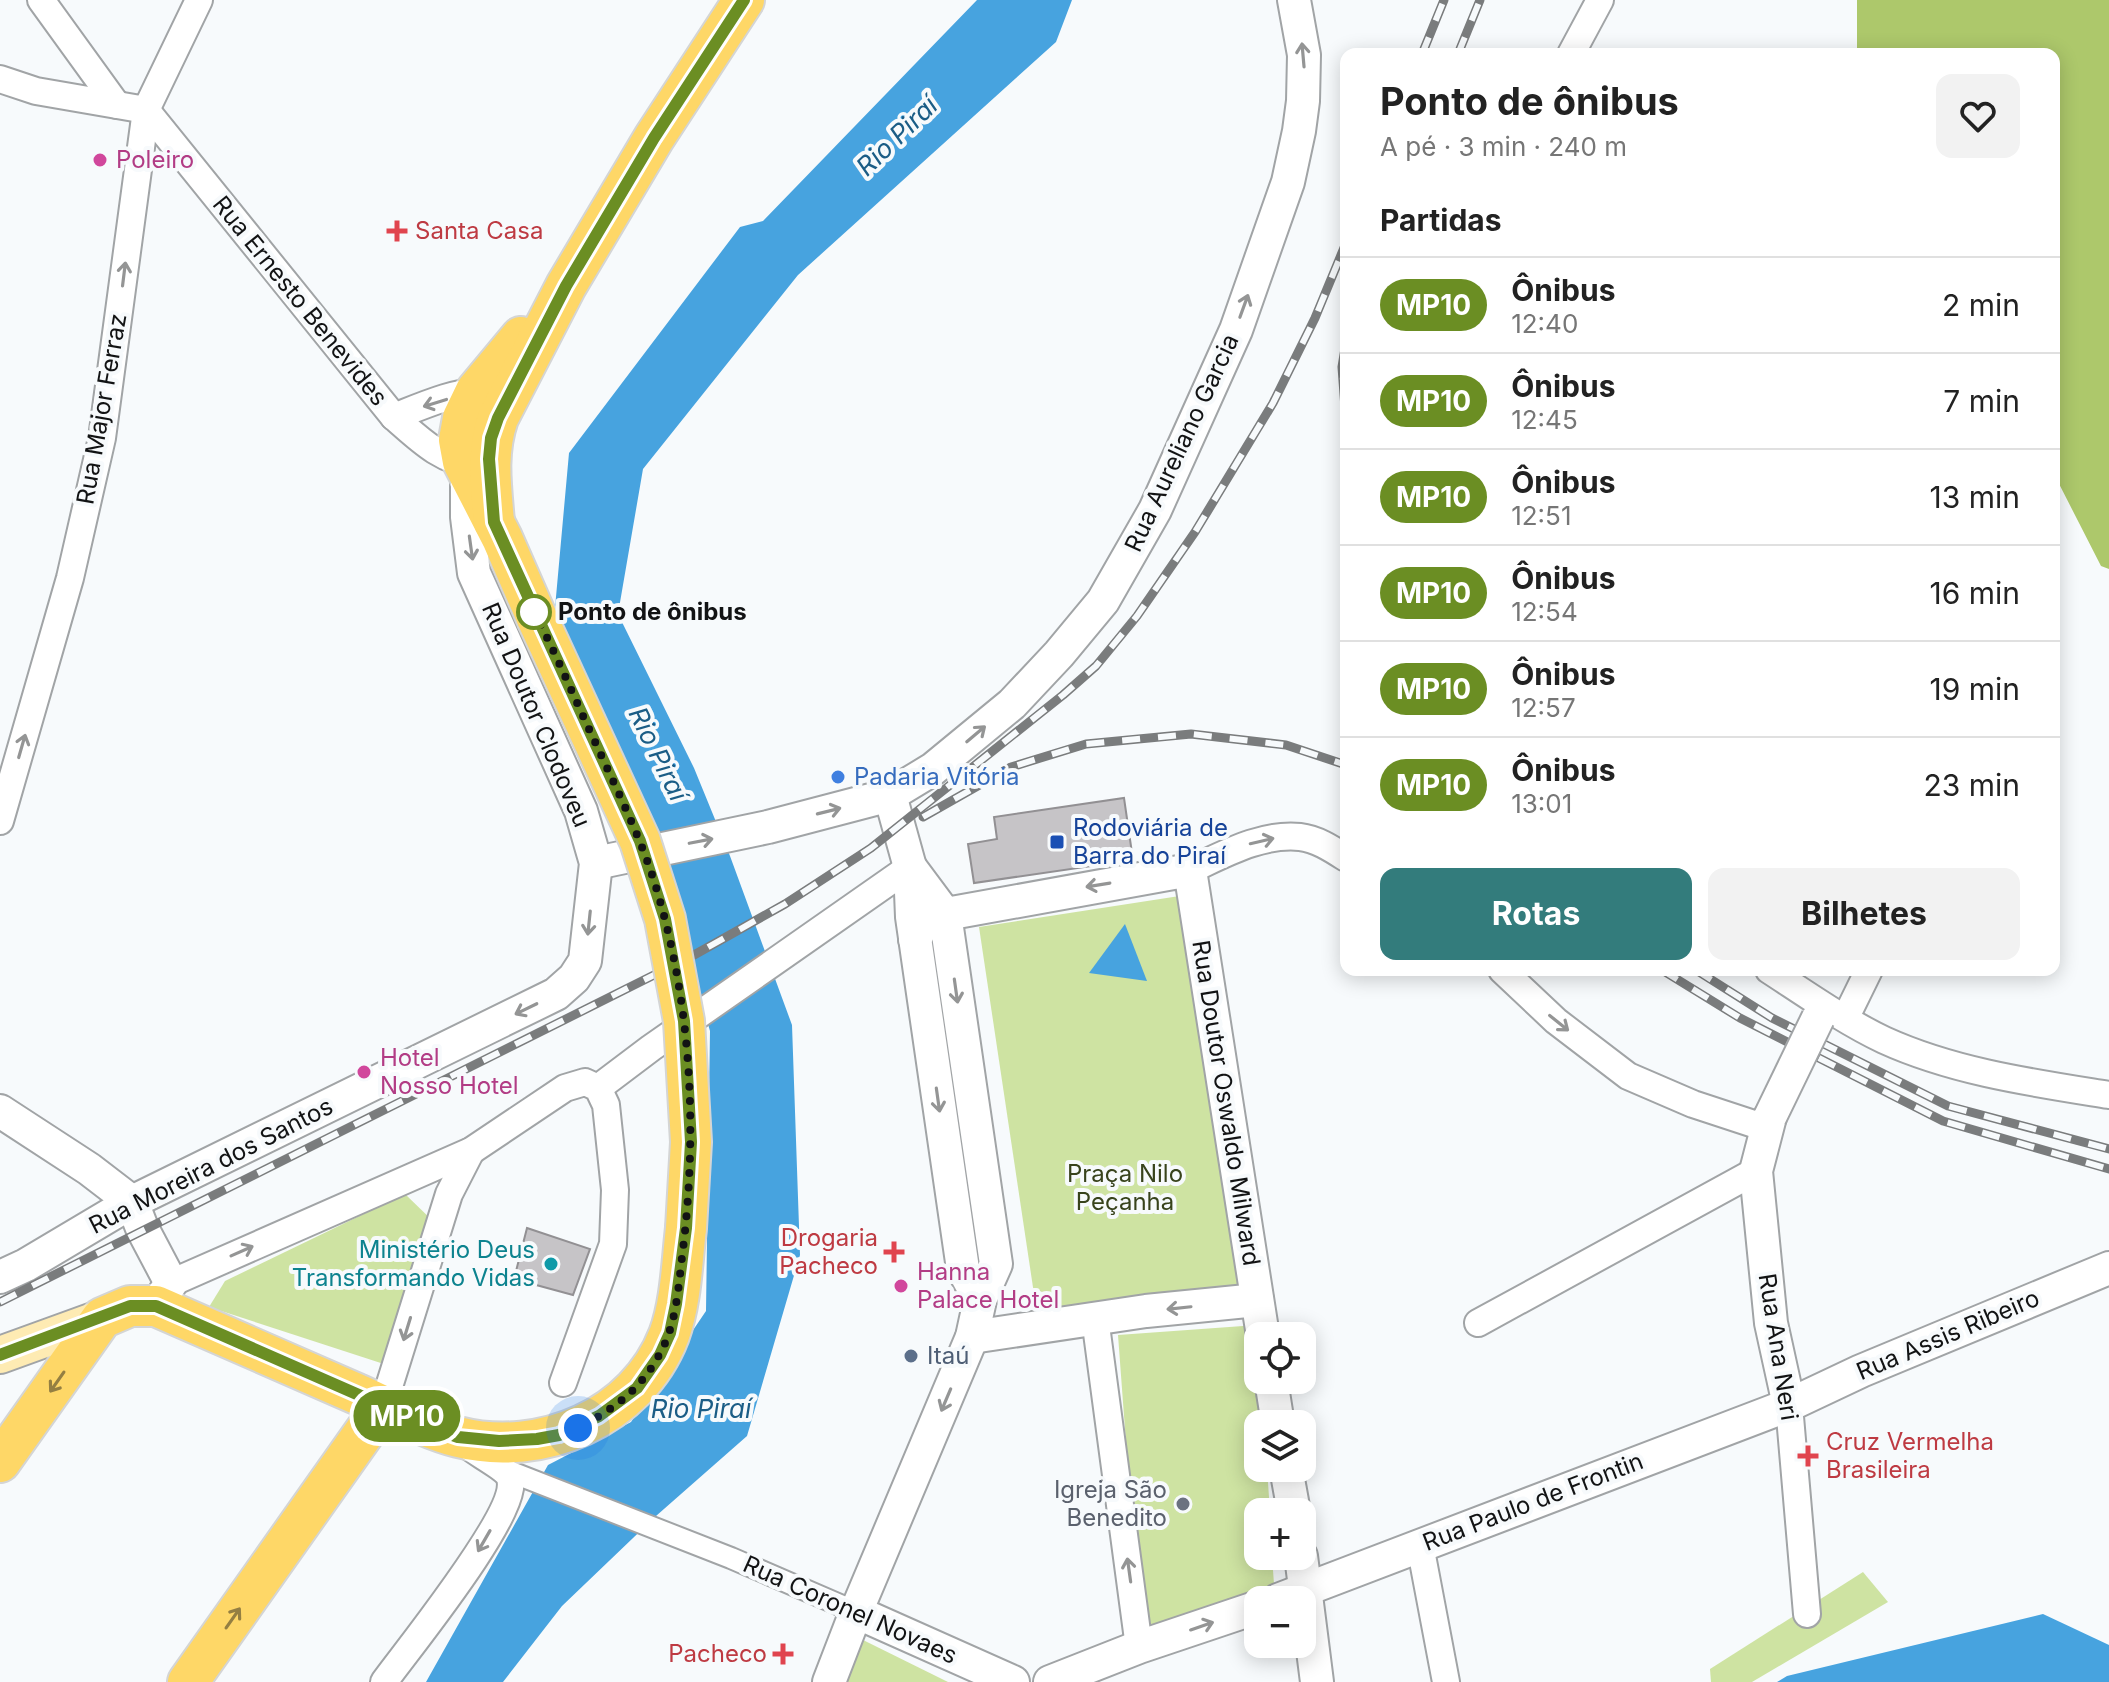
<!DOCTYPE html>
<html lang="pt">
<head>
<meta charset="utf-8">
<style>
	:root { --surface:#fff; --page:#f2f2f2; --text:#222; --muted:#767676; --line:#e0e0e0; --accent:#337c7c }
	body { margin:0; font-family:Inter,sans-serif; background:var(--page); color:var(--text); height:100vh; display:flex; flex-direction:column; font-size:30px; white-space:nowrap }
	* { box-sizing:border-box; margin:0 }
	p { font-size:26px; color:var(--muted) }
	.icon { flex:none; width:44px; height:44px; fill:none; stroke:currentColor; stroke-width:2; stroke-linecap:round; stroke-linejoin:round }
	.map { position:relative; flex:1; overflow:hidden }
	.sheet { position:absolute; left:1340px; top:48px; width:720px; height:928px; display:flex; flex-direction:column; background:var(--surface); border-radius:16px; box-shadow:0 4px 20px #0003 }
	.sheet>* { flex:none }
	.badge { padding:0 16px; border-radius:26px; font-size:28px; line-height:52px }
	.controls { position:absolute; left:1244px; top:1322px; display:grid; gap:16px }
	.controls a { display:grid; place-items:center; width:72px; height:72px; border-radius:16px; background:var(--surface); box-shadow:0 4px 20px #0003; font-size:40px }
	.you { position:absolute; width:40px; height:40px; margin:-20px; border:6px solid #fff; border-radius:50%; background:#1a73e8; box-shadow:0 0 0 12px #1a73e833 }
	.map>.badge { position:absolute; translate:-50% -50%; box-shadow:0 0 0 4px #fff }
	h2 { padding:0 40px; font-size:30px; line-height:72px }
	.round { display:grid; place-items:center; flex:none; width:84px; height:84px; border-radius:16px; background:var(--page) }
	.overview { display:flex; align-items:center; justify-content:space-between; height:136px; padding:0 40px }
	h1 { font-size:38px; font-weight:700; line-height:60px }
	.primary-button { display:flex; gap:16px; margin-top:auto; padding:16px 40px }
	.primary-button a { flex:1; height:92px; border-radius:16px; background:var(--accent); color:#fff; font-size:32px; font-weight:700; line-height:92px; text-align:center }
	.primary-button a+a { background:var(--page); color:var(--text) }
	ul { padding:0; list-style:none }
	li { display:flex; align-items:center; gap:24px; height:96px; padding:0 40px; border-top:2px solid var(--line) }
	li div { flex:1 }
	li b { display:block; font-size:30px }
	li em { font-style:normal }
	li .badge { min-width:88px; font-weight:700; text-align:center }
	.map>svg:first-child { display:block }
	.green { fill:#cee3a2 }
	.forest { fill:#adc86b }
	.water { fill:#47a3df }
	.building { fill:#c6c4c7; stroke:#929093; stroke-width:2 }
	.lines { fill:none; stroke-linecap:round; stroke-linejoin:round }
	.pedestrian-casing { stroke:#a1a4a6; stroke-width:24 }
	.minor-casing { stroke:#a1a4a6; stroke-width:30 }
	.tertiary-casing { stroke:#a1a4a6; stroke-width:36 }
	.secondary-casing { stroke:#a1a4a6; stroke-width:40 }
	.primary-casing { stroke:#d4d5d5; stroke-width:44 }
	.pedestrian { stroke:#fff; stroke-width:20 }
	.minor { stroke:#fff; stroke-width:26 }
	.tertiary { stroke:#fff; stroke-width:32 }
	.secondary { stroke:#feebb3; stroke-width:36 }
	.primary { stroke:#fed767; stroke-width:40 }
	.rail-casing { stroke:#7a7c7d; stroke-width:9 }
	.rail { stroke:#f7fafc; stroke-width:6; stroke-dasharray:18; stroke-linecap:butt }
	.tertiary-bridge-casing { stroke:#a1a4a6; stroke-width:36; stroke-linecap:butt }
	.primary-bridge-casing { stroke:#d4d5d5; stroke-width:44; stroke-linecap:butt }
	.tertiary-bridge { stroke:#fff; stroke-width:32 }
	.primary-bridge { stroke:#fed767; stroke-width:40 }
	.oneway { stroke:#949595 }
	.oneway2 { stroke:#947f42 }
	.line-casing { stroke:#fff; stroke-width:18 }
	.line { stroke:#6b8e23; stroke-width:12 }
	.walk { stroke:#121314; stroke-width:8; stroke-dasharray:0 14.4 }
	.hotel-dot { fill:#d1479c; stroke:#f7fafc; stroke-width:3 }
	.health-dot { fill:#e0444e; stroke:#f7fafc; stroke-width:3 }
	.stop-dot { fill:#fff; stroke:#6b8e23; stroke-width:4 }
	.shop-dot { fill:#3f7fe0; stroke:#f7fafc; stroke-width:3 }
	.transit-dot { fill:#1a4fb4; stroke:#f7fafc; stroke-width:3 }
	.culture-dot { fill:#0f9aa8; stroke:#f7fafc; stroke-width:3 }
	.service-dot { fill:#5c6f8a; stroke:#f7fafc; stroke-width:3 }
	.worship-dot { fill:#6b7280; stroke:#f7fafc; stroke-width:3 }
	.labels { text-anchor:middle; stroke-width:8; stroke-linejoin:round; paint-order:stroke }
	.hotel-label { font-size:24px; fill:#b23c85; stroke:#f7fafc; text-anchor:start }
	.health-label { font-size:24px; fill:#be3a42; stroke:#f7fafc; text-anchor:start }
	.street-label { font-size:24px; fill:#121314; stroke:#f7fafc }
	.stop-label { font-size:24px; font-weight:bold; fill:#121314; stroke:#f7fafc; text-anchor:start }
	.shop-label { font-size:24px; fill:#366cbe; stroke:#f7fafc; text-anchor:start }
	.transit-label { font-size:24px; fill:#164399; stroke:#f7fafc; text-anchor:start }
	.park-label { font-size:24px; fill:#38431c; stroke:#f7fafc }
	.culture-label { font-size:24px; fill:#0d838f; stroke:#f7fafc; text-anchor:end }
	.service-label { font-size:24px; fill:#4e5e75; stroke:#f7fafc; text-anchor:start }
	.worship-label { font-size:24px; fill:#5b616d; stroke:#f7fafc; text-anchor:end }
	.water-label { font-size:26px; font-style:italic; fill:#1b5d86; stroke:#f7fafc }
</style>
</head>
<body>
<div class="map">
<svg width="2109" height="1682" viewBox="0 0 2109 1682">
	<rect width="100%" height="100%" fill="#f7fafc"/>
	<g class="green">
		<polygon points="1186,895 1248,1297 1037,1314 979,927"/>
		<polygon points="405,1194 436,1224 390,1366 209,1307 225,1281"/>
		<polygon points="1257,1325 1258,1380 1264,1424 1258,1424 1258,1468 1267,1468 1270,1512 1258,1512 1258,1556 1272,1556 1275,1598 1141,1644 1118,1335"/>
		<polygon points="1863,1572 1888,1602 1752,1682 1711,1682 1710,1669"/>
		<polygon points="859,1638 948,1682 841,1682"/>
	</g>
	<polygon class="forest" points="1857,0 2109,0 2109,569 2101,566 2054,474 2054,54 1857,54"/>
	<g class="water">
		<polygon points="977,0 1072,0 1056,42 798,275 643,469 618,614 694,768 730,856 792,1025 800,1255 747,1436 656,1516 562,1606 503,1682 426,1682 548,1465 631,1422 706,1311 710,1031 661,863 554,619 569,453 740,227 763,221"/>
		<polygon points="1125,924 1147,981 1089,973"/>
		<polygon points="2043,1614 2109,1645 2109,1682 1777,1682 1787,1676"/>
	</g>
	<g class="building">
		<polygon points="1124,798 1133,860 974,883 968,844 997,839 994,817"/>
		<polygon points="527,1228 590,1249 573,1295 514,1279"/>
	</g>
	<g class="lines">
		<g class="pedestrian-casing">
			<polyline id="pedestrian" points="506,1470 731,1558 856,1612"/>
		</g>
		<g class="minor-casing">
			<g id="minor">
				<polyline points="41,0 117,105"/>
				<polyline points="1571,54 1600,0"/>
				<polyline points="0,79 36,91 146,110"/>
				<path d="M146,110L394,417C416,436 442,463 473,463"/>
				<path d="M394,417C417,408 460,389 483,392"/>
				<polyline points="0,821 70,578 102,438 146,110 199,0"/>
				<path d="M1190,870C1223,855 1261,833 1300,837C1317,839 1332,849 1346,858"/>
				<polyline points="1502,970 1556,1021 1628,1076 1693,1104 1766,1128"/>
				<path d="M1769,970C1806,994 1844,1021 1884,1040C1954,1072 2034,1083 2109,1095"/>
				<polyline points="1846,1017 1869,970"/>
				<polyline points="598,1088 651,1048 910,867"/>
				<polyline points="171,1283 471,1151 565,1088 585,1082 598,1088 606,1105 615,1190 613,1244 563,1383"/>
				<polyline points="1095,1318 1139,1647"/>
				<polyline points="1478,1323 1756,1171"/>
				<polyline points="1789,1405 1807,1614"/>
				<polyline points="383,1406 449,1194 471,1151"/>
				<polyline points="1420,1545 1446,1682"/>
				<path d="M384,1682C407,1650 520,1512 510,1478C506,1467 473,1452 462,1441"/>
			</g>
		</g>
		<g class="tertiary-casing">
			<g id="tertiary">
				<polyline points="890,795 910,867 912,917 963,1269 980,1300"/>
				<polyline points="596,863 768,827 890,795 933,769 1012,704 1059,654 1103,601 1155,510 1236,330 1288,182 1299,131 1303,101 1304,55 1294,0"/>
				<polyline points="915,939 923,924 935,916 1190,870 1263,1336"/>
				<polyline points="0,1111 89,1169 132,1202 142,1228 171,1283 156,1306"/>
				<polyline points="1770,1117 1756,1171 1771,1323 1789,1405"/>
				<polyline points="0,1277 26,1265 132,1202 556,994 574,978 585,961 596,863 581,811 474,573 467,517 467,470"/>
				<polyline points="972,1337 1146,1311 1257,1300"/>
				<polyline points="1271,1380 1278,1424"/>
				<polyline points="1286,1468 1294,1512"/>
				<polyline points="1301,1556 1317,1682"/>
				<polyline points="1278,1600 1789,1405 1861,1371 2109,1268"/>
				<polyline points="856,1612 1013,1682"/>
				<polyline points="829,1682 856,1612 972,1337 980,1300 996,1264 945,914 910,867"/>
				<polyline points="1050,1682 1139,1647 1258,1607"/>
			</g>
		</g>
		<g class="secondary-casing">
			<polyline id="secondary" points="0,1355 102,1318"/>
		</g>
		<g class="primary-casing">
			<g id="primary">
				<polyline points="521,337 476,391 463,418 459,440 463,462 502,538 537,618"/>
				<path d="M494,522C491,486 486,453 498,418L566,286L654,138L744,0"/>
				<path d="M0,1462L102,1318L130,1306H156C223,1336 290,1365 357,1394C389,1408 423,1428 458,1437C541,1458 637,1418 669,1335C681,1303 682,1262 686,1228"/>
				<polyline points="188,1682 383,1406"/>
			</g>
		</g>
		<use href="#pedestrian" class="pedestrian"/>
		<use href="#minor" class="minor"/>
		<use href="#tertiary" class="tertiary"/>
		<use href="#secondary" class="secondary"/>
		<use href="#primary" class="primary"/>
		<g class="rail-casing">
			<g id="rail">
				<polyline points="1422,54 1444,0"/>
				<polyline points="1458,54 1480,0"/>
				<polyline points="1346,342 1342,367 1346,422"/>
				<polyline points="923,817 1011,767 1086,744 1191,734 1286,745 1346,765"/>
				<polyline points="1662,970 1740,1018 1943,1121 2109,1169"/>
				<polyline points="1696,970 1772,1018 1948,1106 2109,1149"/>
				<polyline points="0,1302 694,955 785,904 871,848 1063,695 1096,666 1137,616 1195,532 1273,403 1315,318 1346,243"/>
			</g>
		</g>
		<use href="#rail" class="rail"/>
		<g class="tertiary-bridge-casing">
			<polyline id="tertiary-bridge" points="1770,1117 1818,1018"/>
		</g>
		<g class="primary-bridge-casing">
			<polyline id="primary-bridge" points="537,618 640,841 665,919 684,1021 691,1142 686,1228"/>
		</g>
		<use href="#tertiary-bridge" class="tertiary-bridge"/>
		<use href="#primary-bridge" class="primary-bridge"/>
	</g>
	<defs><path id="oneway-shaft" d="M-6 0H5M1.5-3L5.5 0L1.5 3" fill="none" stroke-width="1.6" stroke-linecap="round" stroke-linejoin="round" transform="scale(2)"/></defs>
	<g class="oneway">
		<use href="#oneway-shaft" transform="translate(1303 55) rotate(-95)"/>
		<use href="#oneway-shaft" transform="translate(124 274) rotate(-83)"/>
		<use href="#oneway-shaft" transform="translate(1244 306) rotate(-70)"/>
		<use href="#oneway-shaft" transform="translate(435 403) rotate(163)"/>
		<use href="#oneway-shaft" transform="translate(471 548) rotate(82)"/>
		<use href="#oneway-shaft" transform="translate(976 734) rotate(-40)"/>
		<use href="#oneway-shaft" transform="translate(22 746) rotate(-74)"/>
		<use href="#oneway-shaft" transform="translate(829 811) rotate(-14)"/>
		<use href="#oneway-shaft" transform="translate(701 841) rotate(-11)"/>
		<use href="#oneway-shaft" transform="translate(1262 841) rotate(-13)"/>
		<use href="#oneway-shaft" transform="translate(1098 885) rotate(171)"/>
		<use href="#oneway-shaft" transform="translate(589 923) rotate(96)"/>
		<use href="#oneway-shaft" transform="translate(956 991) rotate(82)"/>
		<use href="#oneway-shaft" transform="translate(526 1009) rotate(154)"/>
		<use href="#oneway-shaft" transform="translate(1559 1023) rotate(39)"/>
		<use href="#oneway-shaft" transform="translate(938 1100) rotate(82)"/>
		<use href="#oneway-shaft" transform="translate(242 1251) rotate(-24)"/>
		<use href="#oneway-shaft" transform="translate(1179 1308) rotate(174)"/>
		<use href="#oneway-shaft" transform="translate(407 1329) rotate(107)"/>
		<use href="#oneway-shaft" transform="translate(946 1400) rotate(113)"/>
		<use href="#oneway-shaft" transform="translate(484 1541) rotate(120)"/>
		<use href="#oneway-shaft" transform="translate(1129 1570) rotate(-98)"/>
		<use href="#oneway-shaft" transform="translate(1202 1626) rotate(-19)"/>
	</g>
	<g class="oneway2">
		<use href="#oneway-shaft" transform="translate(57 1382) rotate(125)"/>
		<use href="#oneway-shaft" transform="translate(233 1618) rotate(-55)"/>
	</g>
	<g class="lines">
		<g class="line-casing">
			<polyline id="line" points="0,1355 130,1306 156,1306 441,1431 458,1437 499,1441 537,1439 559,1435 599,1416 637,1388 660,1355 670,1333 676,1304 686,1228 691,1142 684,1021 665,919 640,841 494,522 489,459 491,438 498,418 566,286 654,138 744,0"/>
		</g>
		<use href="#line" class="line"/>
		<path class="walk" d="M534,612C557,655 575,700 596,744C617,790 640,836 655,884C692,1004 698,1134 682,1257C678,1291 676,1327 658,1357C639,1391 612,1410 578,1428"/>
	</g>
	<g class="hotel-dot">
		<circle cx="100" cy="160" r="8"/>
		<circle cx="364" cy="1072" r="8"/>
		<circle cx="901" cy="1286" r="8"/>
	</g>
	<g class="health-dot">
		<path d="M393 219h8v8h8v8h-8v8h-8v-8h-8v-8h8z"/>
		<path d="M890 1240h8v8h8v8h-8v8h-8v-8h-8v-8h8z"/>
		<path d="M1804 1444h8v8h8v8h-8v8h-8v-8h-8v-8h8z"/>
		<path d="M779 1642h8v8h8v8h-8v8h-8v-8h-8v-8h8z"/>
	</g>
	<circle class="stop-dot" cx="534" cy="612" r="16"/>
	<circle class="shop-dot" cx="838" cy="777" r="8"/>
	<rect class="transit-dot" x="1049" y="834" width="16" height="16" rx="4"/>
	<circle class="culture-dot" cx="551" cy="1264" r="8"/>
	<circle class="service-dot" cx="911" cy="1356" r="8"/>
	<circle class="worship-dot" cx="1183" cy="1504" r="8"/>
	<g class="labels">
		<g class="hotel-label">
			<text x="116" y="168">Poleiro</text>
			<text x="380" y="1066">Hotel<tspan x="380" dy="28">Nosso Hotel</tspan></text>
			<text x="917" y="1280">Hanna<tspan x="917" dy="28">Palace Hotel</tspan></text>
		</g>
		<g class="health-label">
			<text x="415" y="239">Santa Casa</text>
			<text x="878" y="1246" text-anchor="end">Drogaria<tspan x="878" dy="28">Pacheco</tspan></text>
			<text x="1826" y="1450">Cruz Vermelha<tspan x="1826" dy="28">Brasileira</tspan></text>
			<text x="767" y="1662" text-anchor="end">Pacheco</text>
		</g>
		<g class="street-label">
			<text transform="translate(300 301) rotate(51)" y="8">Rua Ernesto Benevides</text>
			<text transform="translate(102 409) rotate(-80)" y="8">Rua Major Ferraz</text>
			<text transform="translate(1182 443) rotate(-65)" y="8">Rua Aureliano Garcia</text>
			<text transform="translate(536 715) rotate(67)" y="8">Rua Doutor Clodoveu</text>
			<text transform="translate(1226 1103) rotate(81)" y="8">Rua Doutor Oswaldo Milward</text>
			<text transform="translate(211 1166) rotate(-27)" y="8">Rua Moreira dos Santos</text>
			<text transform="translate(1948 1335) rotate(-23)" y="8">Rua Assis Ribeiro</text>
			<text transform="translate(1778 1347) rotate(81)" y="8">Rua Ana Neri</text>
			<text transform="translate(1533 1502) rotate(-21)" y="8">Rua Paulo de Frontin</text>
			<text transform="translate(850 1610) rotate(24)" y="8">Rua Coronel Novaes</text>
		</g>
		<g class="stop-label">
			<text x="558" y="620">Ponto de ônibus</text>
		</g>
		<g class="shop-label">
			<text x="854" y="785">Padaria Vitória</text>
		</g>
		<g class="transit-label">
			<text x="1073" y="836">Rodoviária de<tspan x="1073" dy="28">Barra do Piraí</tspan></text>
		</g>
		<g class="park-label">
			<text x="1125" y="1182">Praça Nilo<tspan x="1125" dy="28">Peçanha</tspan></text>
		</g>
		<g class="culture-label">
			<text x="535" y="1258">Ministério Deus<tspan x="535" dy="28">Transformando Vidas</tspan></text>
		</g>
		<g class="service-label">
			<text x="927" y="1364">Itaú</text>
		</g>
		<g class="worship-label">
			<text x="1167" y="1498">Igreja São<tspan x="1167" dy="28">Benedito</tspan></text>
		</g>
		<g class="water-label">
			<text transform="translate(897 136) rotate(-44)" y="9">Rio Piraí</text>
			<text transform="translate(658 754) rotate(64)" y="9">Rio Piraí</text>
			<text x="701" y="1418">Rio Piraí</text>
		</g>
	</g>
</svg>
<div class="controls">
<a><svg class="icon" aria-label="locate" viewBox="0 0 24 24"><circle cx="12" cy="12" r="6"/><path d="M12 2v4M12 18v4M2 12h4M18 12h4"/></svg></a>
<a><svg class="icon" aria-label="layers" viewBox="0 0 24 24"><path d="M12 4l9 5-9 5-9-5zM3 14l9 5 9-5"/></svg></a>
<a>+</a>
<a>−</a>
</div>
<div class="you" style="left:578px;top:1428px"></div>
<b class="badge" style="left:407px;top:1416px;background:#6b8e23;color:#fff">MP10</b>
<section class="sheet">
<div class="overview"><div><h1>Ponto de ônibus</h1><p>A pé · 3 min · 240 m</p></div><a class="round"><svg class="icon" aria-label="heart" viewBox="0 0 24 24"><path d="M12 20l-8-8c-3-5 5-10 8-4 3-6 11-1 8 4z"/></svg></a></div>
<h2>Partidas</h2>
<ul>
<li><span class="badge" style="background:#6b8e23;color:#fff">MP10</span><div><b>Ônibus</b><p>12:40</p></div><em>2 min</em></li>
<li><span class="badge" style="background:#6b8e23;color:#fff">MP10</span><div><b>Ônibus</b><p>12:45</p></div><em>7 min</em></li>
<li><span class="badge" style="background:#6b8e23;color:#fff">MP10</span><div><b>Ônibus</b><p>12:51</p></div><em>13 min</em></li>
<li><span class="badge" style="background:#6b8e23;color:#fff">MP10</span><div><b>Ônibus</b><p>12:54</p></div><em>16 min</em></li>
<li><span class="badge" style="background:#6b8e23;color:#fff">MP10</span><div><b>Ônibus</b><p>12:57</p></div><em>19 min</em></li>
<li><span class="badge" style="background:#6b8e23;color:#fff">MP10</span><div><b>Ônibus</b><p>13:01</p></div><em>23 min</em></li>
</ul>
<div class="primary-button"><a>Rotas</a><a>Bilhetes</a></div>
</section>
</div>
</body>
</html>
